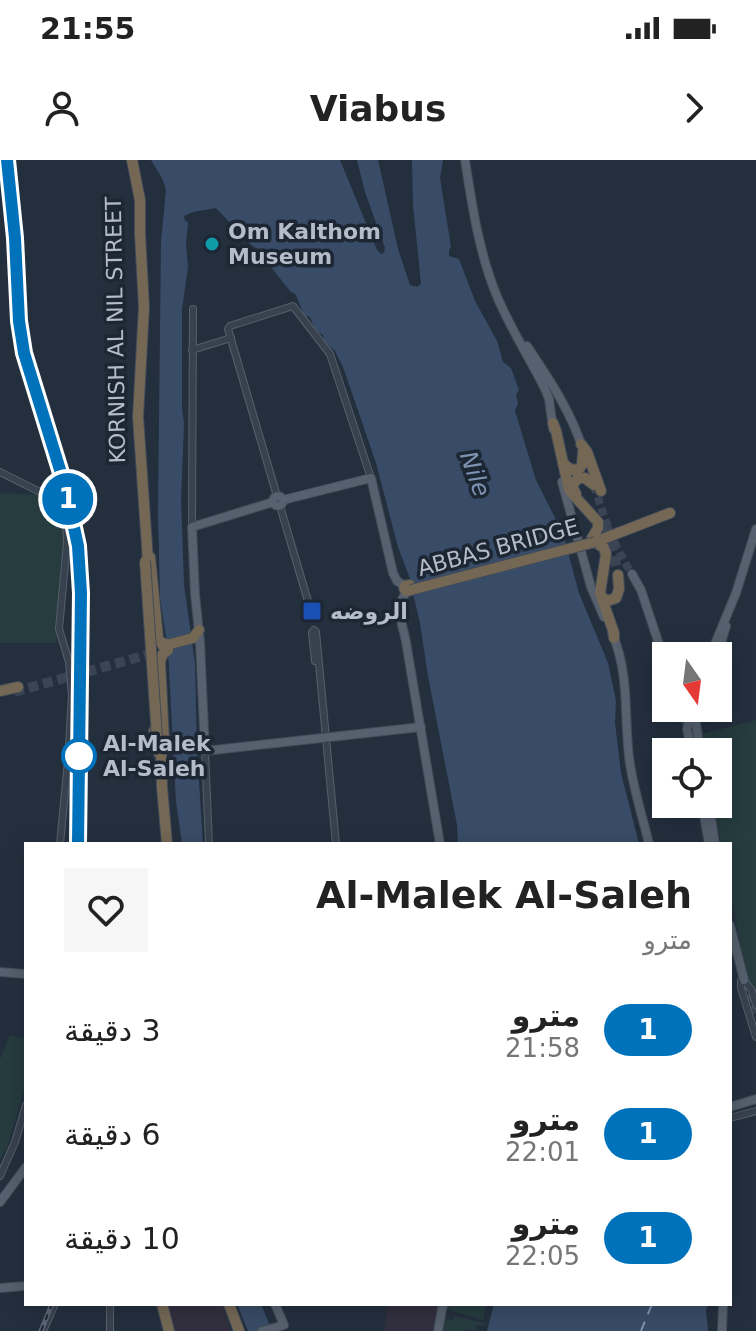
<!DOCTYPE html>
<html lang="ar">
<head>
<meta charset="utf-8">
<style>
	:root { --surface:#fff; --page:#f6f6f6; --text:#222; --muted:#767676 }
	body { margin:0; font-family:"DejaVu Sans",Cairo,sans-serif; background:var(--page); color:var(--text); direction:rtl; height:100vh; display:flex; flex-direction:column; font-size:30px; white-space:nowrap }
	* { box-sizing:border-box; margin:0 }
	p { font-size:26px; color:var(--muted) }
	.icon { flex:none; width:44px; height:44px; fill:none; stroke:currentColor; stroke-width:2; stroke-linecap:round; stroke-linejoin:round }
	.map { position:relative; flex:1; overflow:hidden; direction:ltr }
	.side { position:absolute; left:24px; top:682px; width:708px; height:464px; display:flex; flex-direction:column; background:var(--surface); border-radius:0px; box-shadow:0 4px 20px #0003; direction:rtl }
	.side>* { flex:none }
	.badge { padding:0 16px; border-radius:26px; font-size:28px; line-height:52px }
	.needle { width:52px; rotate:166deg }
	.fabs { position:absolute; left:652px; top:482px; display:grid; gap:16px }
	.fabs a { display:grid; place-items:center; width:80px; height:80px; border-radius:0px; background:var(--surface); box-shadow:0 4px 20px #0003; font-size:40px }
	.map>.badge { position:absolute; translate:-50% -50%; box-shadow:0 0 0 4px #fff }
	.round { display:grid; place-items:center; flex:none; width:84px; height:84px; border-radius:0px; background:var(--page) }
	.summary { display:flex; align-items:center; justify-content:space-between; height:136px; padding:0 40px }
	h1 { font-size:38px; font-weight:600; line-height:60px }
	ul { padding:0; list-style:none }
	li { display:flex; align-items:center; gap:24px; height:104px; padding:0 40px }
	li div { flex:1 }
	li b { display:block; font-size:30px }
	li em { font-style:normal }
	li .badge { min-width:88px; font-weight:700; text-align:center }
	.status { display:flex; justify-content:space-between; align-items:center; height:56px; padding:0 40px; background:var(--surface); direction:ltr }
	.status svg { height:22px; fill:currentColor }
	header { display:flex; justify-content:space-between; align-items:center; height:104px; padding:0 40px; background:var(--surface); font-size:36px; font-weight:600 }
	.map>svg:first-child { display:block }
	.medical { fill:#32303f }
	.green { fill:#263c3f }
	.water { fill:#394c67 }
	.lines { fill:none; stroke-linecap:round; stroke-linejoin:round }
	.ferry { stroke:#7c92b1; stroke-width:2; stroke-dasharray:10 8; stroke-linecap:butt }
	.major-tunnel { stroke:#3a4453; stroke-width:8; stroke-dasharray:8 4; stroke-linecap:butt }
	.highway-tunnel { stroke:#3a4453; stroke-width:10; stroke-dasharray:10 5; stroke-linecap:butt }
	.minor-casing { stroke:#565f6c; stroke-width:8 }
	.major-casing { stroke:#414a57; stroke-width:10 }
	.highway-casing { stroke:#434c59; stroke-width:12 }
	.minor { stroke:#38414e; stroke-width:6 }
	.major { stroke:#56606e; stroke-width:8 }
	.highway { stroke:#746855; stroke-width:10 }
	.rail-casing { stroke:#5a6575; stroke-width:5 }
	.rail { stroke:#1d2633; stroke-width:2; stroke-dasharray:6; stroke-linecap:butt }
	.highway-bridge-casing { stroke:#434c59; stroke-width:12; stroke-linecap:butt }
	.highway-bridge { stroke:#746855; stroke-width:10 }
	.line-casing { stroke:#fff; stroke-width:18 }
	.line { stroke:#0072bc; stroke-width:12 }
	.culture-dot { fill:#0f9aa8; stroke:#1d2633; stroke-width:3 }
	.transit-dot { fill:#1a4fb4; stroke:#1d2633; stroke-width:3 }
	.stop-dot { fill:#fff; stroke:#0072bc; stroke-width:4 }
	.labels { text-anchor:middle; stroke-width:7; stroke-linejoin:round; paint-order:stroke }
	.poi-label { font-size:22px; font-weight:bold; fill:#b4bcc9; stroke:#1d2633; text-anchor:start }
	.street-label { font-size:22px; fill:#b4bcc9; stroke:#1d2633 }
	.stop-label { font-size:22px; font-weight:bold; fill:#b4bcc9; stroke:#1d2633; text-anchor:start }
	.water-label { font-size:24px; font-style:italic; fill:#7c92b1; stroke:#1d2633 }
</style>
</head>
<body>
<div class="status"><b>21:55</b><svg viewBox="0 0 49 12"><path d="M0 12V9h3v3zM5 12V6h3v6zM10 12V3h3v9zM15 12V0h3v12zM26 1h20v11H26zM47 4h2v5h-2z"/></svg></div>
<header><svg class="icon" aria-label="forward" viewBox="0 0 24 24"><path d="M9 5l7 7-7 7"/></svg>Viabus<svg class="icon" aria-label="person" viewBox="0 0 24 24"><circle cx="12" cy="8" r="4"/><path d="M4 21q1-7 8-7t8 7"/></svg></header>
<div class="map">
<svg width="756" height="1171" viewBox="0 0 756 1171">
	<rect width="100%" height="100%" fill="#242f3e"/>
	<g class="medical">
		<polygon points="168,1144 224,1144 230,1171 174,1171"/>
		<polygon points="388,1144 441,1144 436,1171 384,1171"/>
	</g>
	<g class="green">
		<polygon points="0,333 49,335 64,349 64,381 56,483 0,483"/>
		<polygon points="756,560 756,838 747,819 730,732 730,684 721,684 714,644 718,644 718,592 705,592 702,574"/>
		<polygon points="10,875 26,879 26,924 7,988 0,999 0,900"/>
		<polygon points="445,1144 486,1144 483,1160 444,1149"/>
		<polygon points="454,1156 485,1163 485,1166 477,1165 476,1171 465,1169 464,1171 443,1171 445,1159 453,1160"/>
	</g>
	<g class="water">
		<path d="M151,0H340L377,90L381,94L384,93L385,88L365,32L357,0H378L398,89L410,125L417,127L421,124L413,45L412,0H443L440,18L451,87L449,90V96L459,99L475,141L497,181L503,202L511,208L519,230L516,235L518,243L515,251L536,320L563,374L579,433L608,503L616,541L615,563L621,613L639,684H458L457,665L428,516L420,463L409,416L398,387L376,303L343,207L335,191L324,181L323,175C314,170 313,165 310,157L304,155L296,135L290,131L270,106L266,94L251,85L216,48L193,52L184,56L185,61L188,62L186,85L188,107L182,150V249L184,263L181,340L184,424L195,504L197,590L203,684H182L176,642L168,490L160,437L158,353L161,82L166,30L162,18Z"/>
		<polygon points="237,1144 261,1144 272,1171 248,1171"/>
		<polygon points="494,1144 708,1144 706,1151 708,1171 487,1171"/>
	</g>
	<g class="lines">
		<polyline class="ferry" points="641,1171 652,1144"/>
		<g class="major-tunnel">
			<path d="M594,325C604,358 613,384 632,414"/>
			<polyline points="680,548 688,568"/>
			<polyline points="745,823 756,856"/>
		</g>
		<g class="highway-tunnel">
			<polyline points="607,367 618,415"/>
			<polyline points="14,532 150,494"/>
		</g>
		<g class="minor-casing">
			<g id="minor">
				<polyline points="192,190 231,178"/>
				<polyline points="0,312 52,338 62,345 66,355 67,383 59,469 69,502 72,536 68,601 60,684"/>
				<polyline points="277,336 228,169 230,166 293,146 330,194 371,318"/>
				<polyline points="280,346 310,448"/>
				<polyline points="192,367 193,149"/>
				<polyline points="312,473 314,470 316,472 336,684"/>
				<polyline points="312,473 315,501"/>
				<polyline points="205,591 209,684"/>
				<polyline points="744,820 752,831 756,845"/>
				<polyline points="741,821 741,828 756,877"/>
				<polyline points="730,958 756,951"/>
				<polyline points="0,1016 15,982 26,945"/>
				<polyline points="43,1171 55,1144"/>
				<polyline points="110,1171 110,1144"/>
			</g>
		</g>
		<g class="major-casing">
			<g id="major">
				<path d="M465,0C472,45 479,92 496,134C510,168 529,197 545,229L549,239L553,269"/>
				<path d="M527,186C549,219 571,251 583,290"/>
				<polyline points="562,322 591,427 604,457"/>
				<circle cx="278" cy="341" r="5"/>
				<polyline points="283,340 371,318 393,413 397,421 405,426"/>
				<polyline points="273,342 192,367 195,434 200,482 205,591 421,567"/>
				<polyline points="632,414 641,430 666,505"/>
				<path d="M408,431C393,445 403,465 406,482L440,684"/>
				<path d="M612,473C631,517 623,559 630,604C634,631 643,658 649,684"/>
				<polyline points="710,496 736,433 756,369"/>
				<polyline points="717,496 726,466"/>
				<polyline points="692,592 687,569 692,548"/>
				<polyline points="700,592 696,563 700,548"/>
				<polyline points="702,644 709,684"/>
				<polyline points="709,644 715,684"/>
				<polyline points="730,765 744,820"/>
				<polyline points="0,812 26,814"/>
				<polyline points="730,947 756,939"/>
				<polyline points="0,1042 26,1007"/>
				<polyline points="0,1128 26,1126"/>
				<polyline points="262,1171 284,1165 275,1144"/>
				<polyline points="438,1171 443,1144"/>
				<polyline points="722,1171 723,1144"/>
			</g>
		</g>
		<g class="highway-casing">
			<g id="highway">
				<polyline points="132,0 140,40 140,74 144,147 138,257 148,401"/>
				<polyline points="553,263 556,271 569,330 598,362 598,368 592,378"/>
				<polyline points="581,284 587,292 601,331"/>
				<polyline points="563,303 571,310 579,309 582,305 583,292"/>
				<polyline points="576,334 572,326 578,318 585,318 594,325"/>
				<polyline points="595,382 604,388 606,394 600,433 614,473 614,478"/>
				<polyline points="595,382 670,353"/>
				<polyline points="150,397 158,478 160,482 168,485"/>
				<polyline points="410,425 405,426 404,428 406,431 411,430"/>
				<polyline points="601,436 607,441 616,438 619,429 618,415"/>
				<polyline points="163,486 193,478 199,470"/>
				<polyline points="0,531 18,527"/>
				<polyline points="154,571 158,592"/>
				<polyline points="161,590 162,627 167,684"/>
				<polyline points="161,595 164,581 160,501 163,494 168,490"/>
				<polyline points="162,1144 169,1171"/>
				<polyline points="229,1144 239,1171"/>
			</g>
		</g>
		<use href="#minor" class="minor"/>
		<use href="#major" class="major"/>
		<use href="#highway" class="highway"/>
		<g class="rail-casing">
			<g id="rail">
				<polyline points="7,0 15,78 19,161 24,193 65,326 78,386 81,433 78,684"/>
				<polyline points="41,1171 52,1144"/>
			</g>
		</g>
		<use href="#rail" class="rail"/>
		<g class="highway-bridge-casing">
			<g id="highway-bridge">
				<polyline points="145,401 157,577"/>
				<polyline points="411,430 595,382"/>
			</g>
		</g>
		<use href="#highway-bridge" class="highway-bridge"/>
	</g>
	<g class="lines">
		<g class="line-casing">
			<polyline id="line" points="7,0 15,78 19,161 24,193 65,326 78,386 81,433 78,684"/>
		</g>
		<use href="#line" class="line"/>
	</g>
	<circle class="culture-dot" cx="212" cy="84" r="8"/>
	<rect class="transit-dot" x="302" y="441" width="20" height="20" rx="4"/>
	<circle class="stop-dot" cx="79" cy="596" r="16"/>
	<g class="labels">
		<g class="poi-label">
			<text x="228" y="79">Om Kalthom<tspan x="228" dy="25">Museum</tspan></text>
			<text x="330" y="459">الروضه</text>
		</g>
		<g class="street-label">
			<text transform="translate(115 170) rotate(-91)" y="8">KORNISH AL NIL STREET</text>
			<text transform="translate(498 387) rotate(-15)" y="8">ABBAS BRIDGE</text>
		</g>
		<g class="stop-label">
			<text x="103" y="591">Al-Malek<tspan x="103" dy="25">Al-Saleh</tspan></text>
		</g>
		<g class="water-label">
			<text transform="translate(475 314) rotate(70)" y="8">Nile</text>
		</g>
	</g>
</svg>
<div class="fabs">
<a><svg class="needle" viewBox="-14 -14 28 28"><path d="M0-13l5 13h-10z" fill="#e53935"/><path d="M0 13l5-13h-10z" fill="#767676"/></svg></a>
<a><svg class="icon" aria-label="locate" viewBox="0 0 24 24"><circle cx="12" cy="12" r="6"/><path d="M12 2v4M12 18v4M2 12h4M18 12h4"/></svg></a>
</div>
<b class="badge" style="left:68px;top:339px;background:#0072bc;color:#fff">1</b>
<section class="side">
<div class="summary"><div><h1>Al-Malek Al-Saleh</h1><p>مترو</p></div><a class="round"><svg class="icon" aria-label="heart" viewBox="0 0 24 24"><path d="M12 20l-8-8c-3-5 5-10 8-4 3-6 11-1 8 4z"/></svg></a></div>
<ul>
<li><span class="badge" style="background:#0072bc;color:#fff">1</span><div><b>مترو</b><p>21:58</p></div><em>3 دقيقة</em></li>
<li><span class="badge" style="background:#0072bc;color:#fff">1</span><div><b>مترو</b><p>22:01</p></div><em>6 دقيقة</em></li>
<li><span class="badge" style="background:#0072bc;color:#fff">1</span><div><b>مترو</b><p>22:05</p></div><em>10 دقيقة</em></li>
</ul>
</section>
</div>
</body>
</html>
